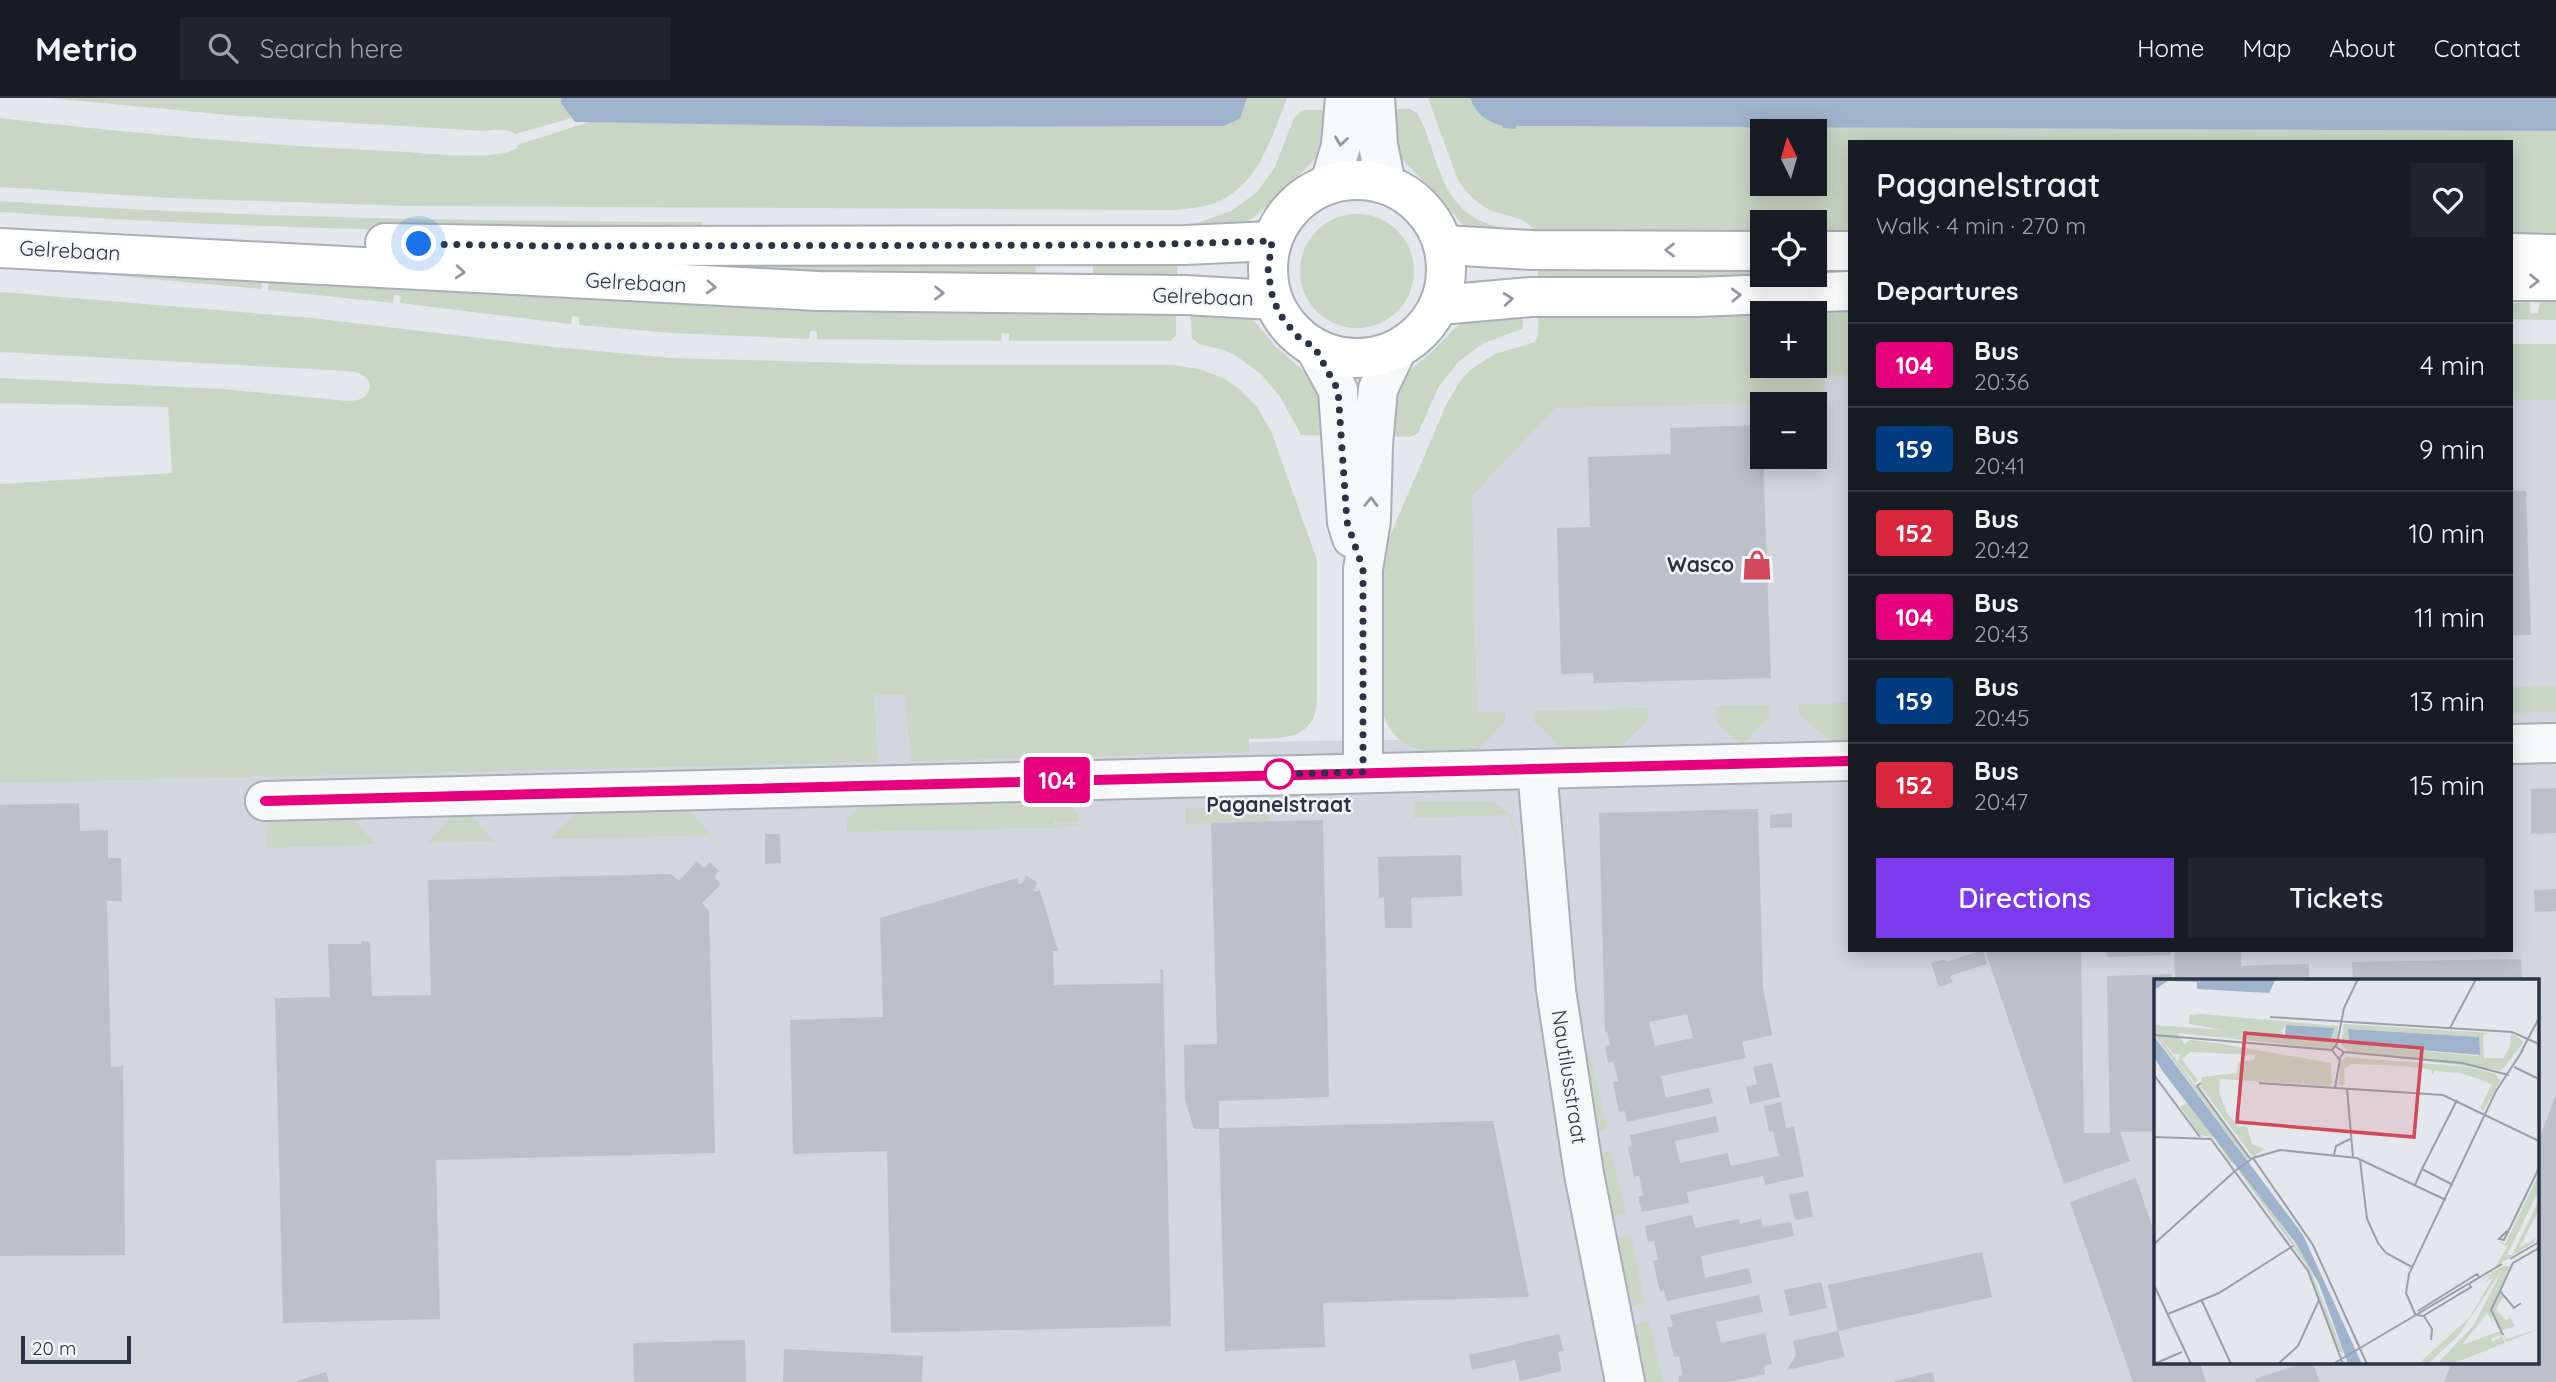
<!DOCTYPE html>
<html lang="en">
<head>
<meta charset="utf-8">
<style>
	:root { --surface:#171b24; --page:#20242c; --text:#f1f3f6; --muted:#9ea1a6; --line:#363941; --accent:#7c3aed }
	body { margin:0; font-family:Quicksand,sans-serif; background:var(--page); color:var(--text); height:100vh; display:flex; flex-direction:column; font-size:26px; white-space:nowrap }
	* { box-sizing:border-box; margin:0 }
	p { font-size:23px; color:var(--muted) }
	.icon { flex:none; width:38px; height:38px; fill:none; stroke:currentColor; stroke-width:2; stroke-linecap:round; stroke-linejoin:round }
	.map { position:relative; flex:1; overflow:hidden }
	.panel { position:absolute; left:1848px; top:42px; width:665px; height:812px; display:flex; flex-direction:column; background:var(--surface); border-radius:0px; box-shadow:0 4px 18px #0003 }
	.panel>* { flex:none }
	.badge { padding:0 14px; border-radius:5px; font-size:24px; line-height:46px }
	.needle { width:46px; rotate:355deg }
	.fabs { position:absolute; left:1750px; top:21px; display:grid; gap:14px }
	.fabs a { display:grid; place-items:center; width:77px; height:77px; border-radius:0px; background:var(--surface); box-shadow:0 4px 18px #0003; font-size:35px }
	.scale { position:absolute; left:21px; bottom:18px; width:110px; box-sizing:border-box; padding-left:7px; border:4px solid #2b3445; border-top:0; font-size:19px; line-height:24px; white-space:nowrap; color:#2b3445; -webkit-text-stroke:5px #f4f6f9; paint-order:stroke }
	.you { position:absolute; width:35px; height:35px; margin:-18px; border:5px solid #fff; border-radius:50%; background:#1a73e8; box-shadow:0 0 0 10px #1a73e833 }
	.map>.badge { position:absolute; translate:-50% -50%; box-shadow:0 0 0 4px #fff }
	h2 { padding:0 28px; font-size:26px; line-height:63px }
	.round { display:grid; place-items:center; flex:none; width:74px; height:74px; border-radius:0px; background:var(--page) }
	.head { display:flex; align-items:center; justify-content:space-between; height:119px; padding:0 28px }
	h1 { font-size:33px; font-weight:600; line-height:52px }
	.button { display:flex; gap:14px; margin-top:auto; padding:14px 28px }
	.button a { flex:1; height:80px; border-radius:0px; background:var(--accent); color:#fff; font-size:28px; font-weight:600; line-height:80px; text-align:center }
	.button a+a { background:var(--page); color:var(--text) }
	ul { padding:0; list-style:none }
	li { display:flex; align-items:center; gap:21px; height:84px; padding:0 28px; border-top:2px solid var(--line) }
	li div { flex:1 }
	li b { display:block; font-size:26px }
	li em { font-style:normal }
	li .badge { min-width:77px; font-weight:700; text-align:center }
	header { display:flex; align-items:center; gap:42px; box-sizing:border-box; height:98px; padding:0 35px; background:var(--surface); border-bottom:2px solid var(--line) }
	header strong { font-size:33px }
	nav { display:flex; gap:38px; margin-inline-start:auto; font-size:24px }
	.search { width:490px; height:63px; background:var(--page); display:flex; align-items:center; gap:18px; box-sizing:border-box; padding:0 24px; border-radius:0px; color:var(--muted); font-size:26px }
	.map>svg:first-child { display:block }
	.built { fill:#d2d6de; fill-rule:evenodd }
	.green { fill:#c9d6c5; fill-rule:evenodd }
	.water { fill:#9fb4cc }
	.building { fill:#bbc0ca; fill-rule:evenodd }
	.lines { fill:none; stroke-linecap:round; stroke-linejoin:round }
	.street-casing { stroke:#a9aeb7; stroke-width:42 }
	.secondary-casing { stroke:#a9aeb7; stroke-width:42 }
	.street { stroke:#f7f8fa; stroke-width:38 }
	.secondary { stroke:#fff; stroke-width:38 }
	.oneway { stroke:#9196a0 }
	.oneway2 { stroke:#959aa2 }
	.line-casing { stroke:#fff; stroke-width:16 }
	.line { stroke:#e6007e; stroke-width:10 }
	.walk { stroke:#2b3445; stroke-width:7; stroke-dasharray:0 12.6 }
	.stop-dot { fill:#fff; stroke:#e6007e; stroke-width:3.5 }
	.labels { text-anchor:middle; stroke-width:5; stroke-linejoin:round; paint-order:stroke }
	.street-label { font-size:21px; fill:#2b3445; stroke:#f4f6f9 }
	.poi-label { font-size:21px; font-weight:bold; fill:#2b3445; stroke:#f4f6f9; text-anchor:end }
	.stop-label { font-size:21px; font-weight:bold; fill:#2b3445; stroke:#f4f6f9 }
	.inset-road { fill:none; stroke:#9a9fa9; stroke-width:2 }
	.view { fill:#d1495b; fill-opacity:0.15; stroke:#d1495b; stroke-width:3.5 }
	.inset-edge { fill:none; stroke:#2b3445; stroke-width:3.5 }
</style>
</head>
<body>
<header>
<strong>Metrio</strong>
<div class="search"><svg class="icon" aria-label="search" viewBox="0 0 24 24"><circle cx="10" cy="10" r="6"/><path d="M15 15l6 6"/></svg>Search here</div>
<nav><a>Home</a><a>Map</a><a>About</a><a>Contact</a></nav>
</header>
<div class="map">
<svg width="2556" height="1284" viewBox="0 0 2556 1284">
	<rect width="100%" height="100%" fill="#e4e7ec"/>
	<path class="built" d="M1850,268V852H2511V295H2556V1284H0V666L910,592L926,649L1452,641L1465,394L1549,306L1818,269ZM1762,306H1815V359H1762ZM2155,883H2537V1265H2155Z"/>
	<g class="green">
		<path d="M49,0H561V5L572,20L515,36C507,30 494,32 484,33L239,18Z"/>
		<path d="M1247,0H1287C1271,41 1257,92 1210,107C1198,110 1185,111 1173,112L408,108L170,100L0,89V20C135,36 271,48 407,54C432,56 498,63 517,50V47L589,24L894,29L1224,28L1240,21Z"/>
		<path d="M1428,0H1470C1479,23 1496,23 1517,28L2556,33V144H2511V44H1850V141H1815V124H1762V141L1538,138C1527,117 1509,120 1490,112C1476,105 1467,95 1458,82ZM1762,33H1815V86H1762Z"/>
		<path d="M1390,11H1410L1417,15C1439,54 1436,101 1481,123C1493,129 1506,129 1518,134L1468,130L1460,124L1440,99L1406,66L1399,55Z"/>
		<path d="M1306,12H1328C1326,25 1326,42 1320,54C1315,64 1251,125 1241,128C1227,132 1207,130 1192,131L1200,124L1233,112L1257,94L1275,69L1294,20L1301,13Z"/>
		<path d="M0,103C234,120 467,123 702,124V135C468,136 234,130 0,114Z"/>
		<circle cx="1357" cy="173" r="57"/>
		<polygon points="0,159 1176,208 1176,237 1171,243 1009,243 1009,236 1002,235 1001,243 817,241 817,233 810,233 810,241 672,235 579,227 579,219 572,218 571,226 400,205 401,198 394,197 393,205 268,192 269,183 262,182 261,191 107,177 108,169 100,168 99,177 0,170"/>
		<polygon points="1036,160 1035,186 812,182 671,165"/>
		<rect x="1093" y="161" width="84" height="25"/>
		<polygon points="1538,163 1762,164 1762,177 1815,177 1815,164 1850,164 1850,179 1538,185"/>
		<path d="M0,194L312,220L555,249L671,260L922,267H1172L1200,271L1225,281L1237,289L1257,309L1271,333L1317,462V602C1315,644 1280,640 1249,641V654L910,663L906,597H875L877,664L0,685V386L172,375L168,309L0,305V280L222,291L348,303C359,303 368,300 370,288C368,276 358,274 347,273L0,254Z"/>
		<polygon points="2556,199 2556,222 2511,221 2511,205 2530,204 2530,215 2538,215 2540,202"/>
		<path d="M1850,204V277L1824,278L1825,303L1555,310L1472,398L1477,614H1505V623L1477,653C1437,654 1395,661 1382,612V467L1384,452L1446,307L1461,282L1471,271L1495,256L1535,244L1538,236V210ZM1762,215H1815V268H1762Z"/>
		<polygon points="1190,208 1247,218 1257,226 1274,247 1306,275 1313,285 1319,297 1326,338 1301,337 1281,300 1261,276 1235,257 1220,251 1199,246 1192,240"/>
		<polygon points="1524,210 1522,231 1482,246 1458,264 1439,288 1418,335 1410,339 1385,338 1387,315 1404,277 1432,254 1454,231 1463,224"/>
		<polygon points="2511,246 2556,246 2556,302 2511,301"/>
		<polygon points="2556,587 2556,614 2511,615 2511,589"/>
		<polygon points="1850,605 1850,644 1831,645 1799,615 1799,606"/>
		<polygon points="1770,607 1770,619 1742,647 1717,626 1716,608"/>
		<polygon points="1649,610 1648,621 1619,651 1565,652 1533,622 1533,613"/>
		<polygon points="1064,701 1078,717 1079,724 1058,724 1055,722 1054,726 1079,726 1079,729 847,734 847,721 860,706"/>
		<path d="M1486,703C1507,707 1516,722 1517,743L1509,717L1414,720V704Z"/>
		<polygon points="1267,708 1268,723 1185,726 1185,710"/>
		<polygon points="686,710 712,737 551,741 551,739 579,713"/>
		<polygon points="470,716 494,743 427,745 454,717"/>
		<polygon points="351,719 376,746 267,750 268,721"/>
		<polygon points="1589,952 1607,1031 1584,1037 1568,956"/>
		<polygon points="1611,1053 1626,1115 1603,1121 1589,1058"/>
		<polygon points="1631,1137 1645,1205 1622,1210 1608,1142"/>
		<polygon points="1649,1223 1663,1284 1639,1284 1627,1229"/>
	</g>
	<g class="water">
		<polygon points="561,0 1247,0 1240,21 1224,28 894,29 575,24 561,5"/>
		<path d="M1470,0H2556V33L1516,28V31L1503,30V28C1487,24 1476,16 1470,0Z"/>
	</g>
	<g class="building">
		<polygon points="1762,327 1771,580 1594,585 1593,575 1561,576 1557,430 1590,429 1588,359 1671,356 1670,330"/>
		<polygon points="2511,393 2526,393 2531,537 2511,537"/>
		<polygon points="2556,690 2556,735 2531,736 2531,691"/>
		<polygon points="79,705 80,733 108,732 108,760 121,760 122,803 107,803 111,969 123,968 125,1157 0,1158 0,707"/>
		<path d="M1758,711L1763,890L1772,937L1742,944L1746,960L1661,978L1666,1000L1709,990L1713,1005L1627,1024L1625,1013L1619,1014L1613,984L1618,983L1616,973L1613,963L1608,965L1605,948L1610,947L1607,933L1605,934L1599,715ZM1687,916L1693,940L1655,948L1649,924Z"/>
		<polygon points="1792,715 1792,729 1770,730 1770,717"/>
		<polygon points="1323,722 1329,999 1219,1003 1219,1030 1493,1023 1529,1199 1323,1205 1325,1249 1225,1253 1219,1031 1194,1031 1185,1003 1184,947 1217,946 1211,725"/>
		<polygon points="765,736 780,736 781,765 765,766"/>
		<polygon points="1461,757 1462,798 1411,800 1412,830 1385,830 1384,800 1379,800 1378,759"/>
		<polygon points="697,763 704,770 710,764 719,773 714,779 721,786 702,805 709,813 715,1055 436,1062 440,1221 283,1225 275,900 330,899 328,846 361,846 361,843 370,844 372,898 431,897 428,782 671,776 679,783"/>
		<polygon points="1026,778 1037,784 1034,794 1040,792 1058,853 1053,853 1054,887 1161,885 1160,871 1163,872 1171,1228 891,1235 887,1053 793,1056 790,922 883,919 880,820 1017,780 1019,786 1023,785"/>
		<polygon points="2556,791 2556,813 2535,814 2534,792"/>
		<polygon points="1983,852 1987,866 1950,878 1953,884 1939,889 1931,865 1945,861 1946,864"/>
		<polygon points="1985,852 2081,852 2084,1035 2110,1035 2107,878 2172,876 2172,883 2155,883 2155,1033 2120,1034 2130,1063 2064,1086"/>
		<polygon points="2106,852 2171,852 2171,857 2107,859"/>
		<polygon points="2174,852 2241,852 2241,868 2309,866 2309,883 2175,883"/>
		<polygon points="2521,861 2522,883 2353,883 2352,864"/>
		<polygon points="1772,965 1780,999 1750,1006 1746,989 1757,986 1753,969"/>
		<polygon points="2556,997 2556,1284 2444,1284 2452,1265 2537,1265 2537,1046"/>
		<polygon points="1781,1004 1786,1030 1794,1029 1804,1078 1765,1087 1763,1078 1687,1094 1689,1105 1642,1114 1638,1099 1643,1097 1639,1077 1634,1079 1628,1049 1632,1048 1630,1037 1716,1018 1719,1034 1675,1043 1680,1065 1728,1055 1731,1068 1779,1058 1773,1033 1769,1034 1764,1008"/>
		<polygon points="2136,1080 2155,1137 2155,1265 2200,1265 2206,1284 2133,1284 2070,1104"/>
		<polygon points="1808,1093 1813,1119 1795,1122 1789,1097"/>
		<polygon points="1692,1117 1695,1130 1739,1121 1740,1126 1761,1121 1763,1129 1791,1124 1794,1138 1701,1158 1705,1180 1749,1170 1752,1185 1667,1203 1664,1192 1660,1193 1653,1163 1658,1162 1654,1143 1648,1144 1645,1128"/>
		<polygon points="1982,1154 1992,1199 1838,1233 1828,1187"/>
		<polygon points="1821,1184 1827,1210 1790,1218 1784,1192"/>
		<polygon points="1759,1197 1763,1214 1716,1224 1721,1245 1765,1235 1772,1266 1764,1268 1765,1276 1729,1284 1679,1284 1678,1279 1683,1277 1679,1258 1674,1259 1667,1229 1673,1228 1670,1217"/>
		<polygon points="1838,1233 1845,1259 1787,1272 1796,1257 1793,1243"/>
		<polygon points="1559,1236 1564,1253 1558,1254 1562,1273 1520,1283 1515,1262 1472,1272 1469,1257"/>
		<polygon points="745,1242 746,1284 634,1284 633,1245"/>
		<polygon points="784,1251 923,1258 922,1284 783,1284"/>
		<polygon points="2303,1265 2313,1265 2320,1284 2256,1284 2255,1281"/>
		<polygon points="326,1274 329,1284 297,1284 297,1283"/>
		<polygon points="1933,1274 1935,1284 1894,1284 1894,1283"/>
	</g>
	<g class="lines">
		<g class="street-casing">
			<g id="street">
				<polyline points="1375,0 1378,47 1386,86"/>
				<polyline points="1330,85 1341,48 1345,0"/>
				<polyline points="1315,250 1338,292 1347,424 1352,440"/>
				<polyline points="2511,646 2556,645"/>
				<polyline points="1537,671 1556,892 1584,1076 1625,1284"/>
				<polyline points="1363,674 1363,471 1371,422 1373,346 1378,291 1397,251"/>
				<polyline points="265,703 1850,663"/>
			</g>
		</g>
		<g class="secondary-casing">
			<g id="secondary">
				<circle cx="1357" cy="171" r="89"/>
				<polyline points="385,145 552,148 1185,147 1272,143"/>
				<polyline points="1444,147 1532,152 1762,153"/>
				<polyline points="0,150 818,193 1185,197 1273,202"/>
				<polyline points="1815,153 1850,153"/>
				<polyline points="2511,155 2556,156"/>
				<polyline points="2511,183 2556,183"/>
				<polyline points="1440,207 1531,199 1695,199 1850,193"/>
			</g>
		</g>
		<use href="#street" class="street"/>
		<use href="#secondary" class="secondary"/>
	</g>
	<defs><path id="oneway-chevron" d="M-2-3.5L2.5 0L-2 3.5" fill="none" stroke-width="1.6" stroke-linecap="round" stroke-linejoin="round" transform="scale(1.75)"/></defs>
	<g class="oneway">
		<use href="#oneway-chevron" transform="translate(1341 43) rotate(98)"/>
		<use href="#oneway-chevron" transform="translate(1371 404) rotate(-89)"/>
	</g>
	<g class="oneway2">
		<use href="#oneway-chevron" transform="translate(1670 152) rotate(-180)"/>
		<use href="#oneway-chevron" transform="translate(460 174) rotate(4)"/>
		<use href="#oneway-chevron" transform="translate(2534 183) rotate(1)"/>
		<use href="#oneway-chevron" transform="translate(711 189) rotate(3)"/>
		<use href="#oneway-chevron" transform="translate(939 195) rotate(1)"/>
		<use href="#oneway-chevron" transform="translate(1736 197) rotate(-2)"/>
		<use href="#oneway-chevron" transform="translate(1508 201) rotate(-5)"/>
	</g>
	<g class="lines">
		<g class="line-casing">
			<polyline id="line" points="265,703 1850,663"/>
		</g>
		<use href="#line" class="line"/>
		<polyline class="walk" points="419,146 552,148 1130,147 1272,143 1268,173 1273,202 1283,221 1297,238 1315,250 1338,292 1347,424 1363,471 1363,674 1279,676"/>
	</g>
	<defs>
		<g id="shop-bare" transform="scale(2.415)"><path d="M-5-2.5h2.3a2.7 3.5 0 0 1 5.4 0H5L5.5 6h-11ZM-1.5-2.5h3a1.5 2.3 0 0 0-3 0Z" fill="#d1495b" stroke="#f4f6f9" stroke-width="2.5" paint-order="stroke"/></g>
	</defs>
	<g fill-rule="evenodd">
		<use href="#shop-bare" x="1757" y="467"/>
	</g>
	<circle class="stop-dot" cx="1279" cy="676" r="14"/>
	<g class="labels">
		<g class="street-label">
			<text transform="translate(70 153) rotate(3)" y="7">Gelrebaan</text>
			<text transform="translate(636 185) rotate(3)" y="7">Gelrebaan</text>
			<text transform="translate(1203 199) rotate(2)" y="7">Gelrebaan</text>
			<text transform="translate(1569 979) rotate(81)" y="7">Nautilusstraat</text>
		</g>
		<g class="poi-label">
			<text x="1734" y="474">Wasco</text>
		</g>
		<g class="stop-label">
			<text x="1279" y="714">Paganelstraat</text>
		</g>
	</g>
	<g transform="translate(2154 881)">
		<rect width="385" height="385" fill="#e4e7ec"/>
		<path d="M47,35L184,47L183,64L177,70L24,54L30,65L36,61L63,64L177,84L178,104L173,107L150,105L148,100V105L66,100L65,114L73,134L84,148L93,147L98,165L111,170L99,178L47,108L48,98L83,94L84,83L100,81L101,76L36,73L28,80L44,102L41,104L24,82L26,75H20L7,60L94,178V182L0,55V46L69,51L35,45L36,36ZM132,46L179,49L175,63L131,59L127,53ZM190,45L336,54L329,56L330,79H349L356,68L357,54L370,63L348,91L194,73L187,65ZM194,50L325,58L324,77L195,65ZM192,78L315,88L342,95L346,102L329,132L326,129L338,105L307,94L280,92L278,96V91L251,87L197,85L190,90L191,105L185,107L186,83ZM32,124L36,126L86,187L76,183L60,158L46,156L26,128ZM87,189L153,282L190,375L184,371L151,284L86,194ZM385,195V211L353,276H358L385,221V231L365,269L382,259L379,264L341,288L353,268L344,262L351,265ZM350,287H356L336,331L340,344L333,334L308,366L346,352L348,356L337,359L338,363L348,357L351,364L298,385H283L320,346L349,289L305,356L274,385H264L315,339L339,299L331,303L341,292L331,300L326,302L335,295ZM346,314L354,319H348L342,331L352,341L357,339L361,347L348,352L353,360L385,350L353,363L337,333Z" fill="#c9d6c5" fill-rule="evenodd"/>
		<path d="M0,0H122L115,14L43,10V3L14,2L0,11ZM132,46L180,49V50L176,63L153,61L131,59ZM194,50L325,58L326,76L195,65ZM0,57L149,256L208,385H194L165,305L141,263L9,93L0,78Z" fill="#9fb4cc"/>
		<path class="inset-road" d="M116,38L358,53L385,65M296,49L322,0M0,56L178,71M182,68L190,73L185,80L178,71L183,65L190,29L204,0M190,73L308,84L355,96M367,73L385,39M360,88L385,100M0,96L46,158M47,104L43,107L97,181M105,104L289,116L385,162M181,109L186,80M193,110L199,178M0,158L57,160L154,292L189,385M180,176L182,167L196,160M99,179L159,266L213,385M206,181L213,240L224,264L232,274L258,288M268,190L303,121M261,206L268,190L299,206M353,252L345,260L350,261L385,189M0,265L81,192L99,179L126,171L203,179L292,221M356,280L385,263M0,306L37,385M346,312L360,329L367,324M47,320L77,385M264,332L323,295L325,298M14,335L65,314L139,267M263,336L269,337L317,308L315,304M262,337L252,314L255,295L342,112L369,71M270,337L278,350L277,361M349,356L337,331L359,284L385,269M0,385L28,373M124,385L144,367L165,321M179,385L348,285"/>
		<path class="view" d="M91,54L268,69L260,158L83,143Z"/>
		<rect width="385" height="385" class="inset-edge"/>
	</g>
</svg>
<div class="fabs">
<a><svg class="needle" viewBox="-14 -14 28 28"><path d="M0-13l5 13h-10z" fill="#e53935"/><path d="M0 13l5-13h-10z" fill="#9ea1a6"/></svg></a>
<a><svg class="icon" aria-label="locate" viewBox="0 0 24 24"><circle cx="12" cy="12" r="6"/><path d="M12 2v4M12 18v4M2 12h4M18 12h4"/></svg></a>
<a>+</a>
<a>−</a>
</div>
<div class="scale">20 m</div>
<div class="you" style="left:419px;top:146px"></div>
<b class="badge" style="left:1057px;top:682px;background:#e6007e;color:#fff">104</b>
<section class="panel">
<div class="head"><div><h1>Paganelstraat</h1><p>Walk · 4 min · 270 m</p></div><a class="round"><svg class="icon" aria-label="heart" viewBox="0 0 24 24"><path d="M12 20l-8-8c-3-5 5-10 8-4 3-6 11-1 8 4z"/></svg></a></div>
<h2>Departures</h2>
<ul>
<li><span class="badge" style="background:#e6007e;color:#fff">104</span><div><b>Bus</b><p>20:36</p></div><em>4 min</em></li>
<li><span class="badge" style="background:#003b80;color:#fff">159</span><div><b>Bus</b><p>20:41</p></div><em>9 min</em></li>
<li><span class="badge" style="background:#d7263d;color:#fff">152</span><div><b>Bus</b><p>20:42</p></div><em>10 min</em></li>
<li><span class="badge" style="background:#e6007e;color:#fff">104</span><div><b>Bus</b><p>20:43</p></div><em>11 min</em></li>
<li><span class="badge" style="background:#003b80;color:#fff">159</span><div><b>Bus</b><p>20:45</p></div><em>13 min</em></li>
<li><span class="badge" style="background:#d7263d;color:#fff">152</span><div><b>Bus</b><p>20:47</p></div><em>15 min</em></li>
</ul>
<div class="button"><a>Directions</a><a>Tickets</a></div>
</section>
</div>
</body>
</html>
